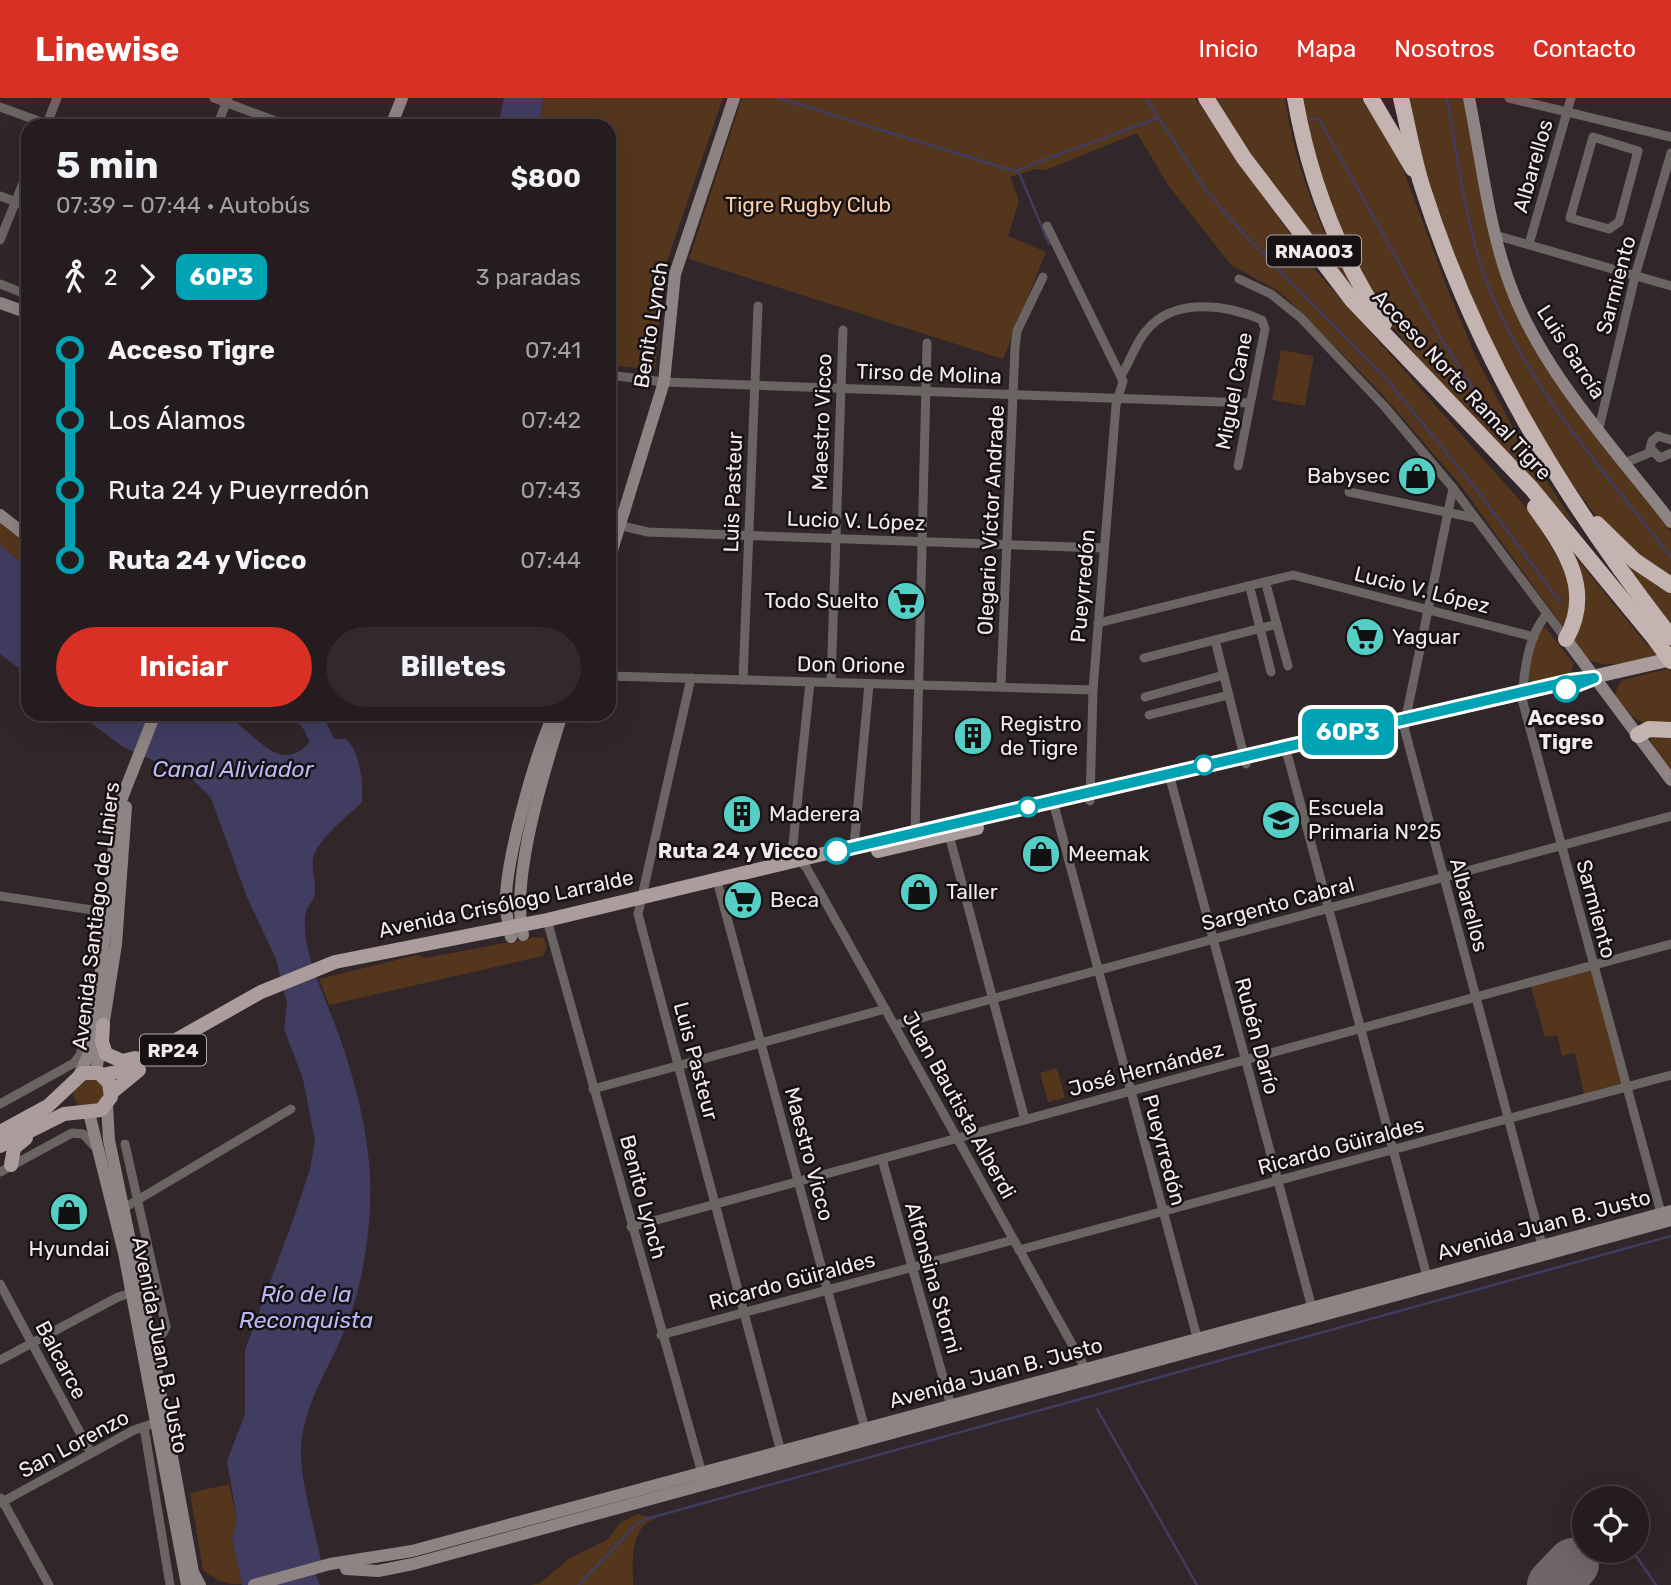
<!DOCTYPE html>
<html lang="es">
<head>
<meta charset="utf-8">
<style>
	:root { --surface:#251c20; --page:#31292d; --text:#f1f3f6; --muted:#a3a1a5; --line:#423a3e; --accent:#d93025 }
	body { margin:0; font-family:Rubik,sans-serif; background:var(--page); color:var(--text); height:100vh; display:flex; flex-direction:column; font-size:26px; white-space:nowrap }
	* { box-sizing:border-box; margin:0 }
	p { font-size:23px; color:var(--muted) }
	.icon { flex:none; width:38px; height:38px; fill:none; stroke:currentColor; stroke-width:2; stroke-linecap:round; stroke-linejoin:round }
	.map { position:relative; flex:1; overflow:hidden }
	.panel { position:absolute; left:21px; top:21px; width:595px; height:602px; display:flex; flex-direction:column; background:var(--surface); border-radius:21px; box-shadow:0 7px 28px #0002,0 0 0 2px var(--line) }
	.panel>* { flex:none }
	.badge { padding:0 14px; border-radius:10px; font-size:24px; line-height:46px }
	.buttons { position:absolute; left:1572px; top:1388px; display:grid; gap:14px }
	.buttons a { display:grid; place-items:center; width:77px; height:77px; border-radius:50%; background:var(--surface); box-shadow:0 7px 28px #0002,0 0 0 2px var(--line); font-size:35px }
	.map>.badge { position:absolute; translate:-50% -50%; box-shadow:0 0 0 4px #fff }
	.legs { display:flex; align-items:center; gap:10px; height:77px; padding:0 35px; font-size:23px }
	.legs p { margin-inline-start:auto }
	.summary { display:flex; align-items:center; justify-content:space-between; height:119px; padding:0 35px }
	h1 { font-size:38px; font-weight:700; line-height:52px }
	.action { display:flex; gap:14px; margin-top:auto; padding:14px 35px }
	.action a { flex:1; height:80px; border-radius:42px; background:var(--accent); color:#fff; font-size:28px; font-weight:700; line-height:80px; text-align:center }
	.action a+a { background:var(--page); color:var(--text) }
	ul { padding:0 35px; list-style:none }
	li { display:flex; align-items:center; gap:24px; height:70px; font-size:26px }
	li i { display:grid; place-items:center; width:10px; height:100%; margin:0 9px; background:currentColor }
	li i::after { content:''; width:18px; height:18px; margin:-9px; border:5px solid; border-radius:50%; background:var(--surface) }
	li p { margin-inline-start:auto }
	li:first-child i { background:linear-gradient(#0000 50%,currentColor 0) }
	li:last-child i { background:linear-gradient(currentColor 50%,#0000 0) }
	header { display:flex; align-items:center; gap:42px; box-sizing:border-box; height:98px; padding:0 35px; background:var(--accent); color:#fff }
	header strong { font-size:33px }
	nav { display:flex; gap:38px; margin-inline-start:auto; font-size:24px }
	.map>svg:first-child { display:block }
	.green { fill:#53361c }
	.water { fill:#413d61 }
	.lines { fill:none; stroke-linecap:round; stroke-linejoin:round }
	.stream { stroke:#413d61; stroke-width:2.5 }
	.runway { stroke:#706669; stroke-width:52 }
	.street { stroke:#6a6463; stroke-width:9 }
	.secondary { stroke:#8e8483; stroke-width:12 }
	.primary { stroke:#aa9d9b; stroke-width:14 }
	.highway { stroke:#c3b4b2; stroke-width:16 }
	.highway-bridge { stroke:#c3b4b2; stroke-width:16 }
	.line-1-casing { stroke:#fff; stroke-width:16 }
	.line-1 { stroke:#00a3b4; stroke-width:10 }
	.stop-1-dot { fill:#fff; stroke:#00a3b4; stroke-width:3.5 }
	.labels { text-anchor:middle; stroke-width:5; stroke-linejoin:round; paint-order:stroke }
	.shield { fill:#161113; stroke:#b0a9ac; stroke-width:2 }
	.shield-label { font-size:19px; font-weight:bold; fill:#f2eaed }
	.street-label { font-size:21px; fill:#f2eaed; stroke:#161113 }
	.park-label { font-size:21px; fill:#fed0aa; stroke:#161113 }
	.poi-label { font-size:21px; fill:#f2eaed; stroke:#161113; text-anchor:start }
	.stop-label { font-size:21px; font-weight:bold; fill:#f2eaed; stroke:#161113 }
	.water-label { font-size:23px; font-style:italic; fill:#bdb7f8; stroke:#161113 }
</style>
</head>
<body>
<header>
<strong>Linewise</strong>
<nav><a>Inicio</a><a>Mapa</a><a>Nosotros</a><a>Contacto</a></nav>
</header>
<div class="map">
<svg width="1671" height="1487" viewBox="0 0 1671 1487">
	<rect width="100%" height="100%" fill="#31262a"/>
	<g class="green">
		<polygon points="543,0 723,0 664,172 655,272 609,267 609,28 529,28 541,16"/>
		<polygon points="742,0 1195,0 1316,173 1531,415 1563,469 1570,494 1573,511 1563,529 1461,388 1382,296 1280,194 1231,167 1168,87 1137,35 1046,72 1036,71 1010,79 1019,103 1008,138 1046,154 1003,261 689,161"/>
		<path d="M1210,0H1285C1295,70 1322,138 1358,198L1334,171Z"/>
		<polygon points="1299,0 1363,0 1403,71 1448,192 1476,259 1513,330 1577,430 1451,299 1391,227 1335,123"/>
		<polygon points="1406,0 1464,0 1508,196 1601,342 1671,434 1671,483 1615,439 1596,418 1554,361 1474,214 1424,72"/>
		<polygon points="1281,252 1314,258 1305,308 1272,302"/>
		<polygon points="0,422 28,444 28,470 0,447"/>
		<path d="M1553,431L1648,548L1671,543V554C1643,561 1580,584 1574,539C1573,530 1581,522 1579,513C1572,486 1562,458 1553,431Z"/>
		<polygon points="1603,437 1671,491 1671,526"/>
		<polygon points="1545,529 1574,566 1571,574 1534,585 1528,582 1530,563 1541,530"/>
		<path d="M1671,570V629C1638,627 1635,624 1615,598L1618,587L1623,582Z"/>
		<polygon points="1650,636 1671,637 1671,676 1651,648"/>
		<polygon points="537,839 544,840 547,849 543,858 329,907 319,881 417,857 425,860"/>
		<polygon points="1593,867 1627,989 1585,1000 1575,955 1562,958 1557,937 1545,939 1530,885"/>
		<polygon points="1057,970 1065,1000 1048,1004 1040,975"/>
		<polygon points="93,977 107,993 100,1008 79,1008 73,998 74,987"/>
		<path d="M229,1386L237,1422L232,1440L242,1486C224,1487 217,1482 203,1472L190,1395Z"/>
		<path d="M638,1416L656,1420C629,1430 633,1463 633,1487H531L540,1485L570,1460L607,1442L620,1425Z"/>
	</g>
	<g class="water">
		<polygon points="504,0 543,0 541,16 529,28 498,28"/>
		<polygon points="0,447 28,470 28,577 0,556"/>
		<path d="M79,616C102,616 211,611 225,617C251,629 278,681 310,644C303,629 299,621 283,616H322L334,641H346C361,655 363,685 362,704C347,719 325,735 315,754C309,767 316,781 315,795C314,802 308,807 306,814C298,851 331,910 342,946C356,987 367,1032 370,1075C372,1126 364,1188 343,1236C327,1274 304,1306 301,1349C299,1378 315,1431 321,1463L316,1477L320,1487H242L232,1440L237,1422L227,1363L245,1316V1252L293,1122L310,1071L315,1043L303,981L284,931L287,906L276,861L247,799L211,700L179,668L161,666L123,649Z"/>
	</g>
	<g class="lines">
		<g class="stream">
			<polyline points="778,0 1014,73 1158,20"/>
			<polyline points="1146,0 1205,91 1238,130 1388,283 1477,392 1560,504"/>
			<path d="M1447,0C1457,57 1466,128 1486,182C1524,286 1604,373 1671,459"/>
			<polyline points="1310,21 1319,21 1441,240 1501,334"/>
			<polyline points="1018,72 1049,146"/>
			<polyline points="1097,1311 1197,1487"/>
			<polyline points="1632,1452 1656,1487"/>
			<polyline points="578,1487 638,1425 646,1421 1671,1138"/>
		</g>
		<polyline class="runway" points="1553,1487 1573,1466"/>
		<g class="street">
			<polyline points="214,0 289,28"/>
			<polyline points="1509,0 1671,39"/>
			<polyline points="0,9 52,28"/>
			<polyline points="46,28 57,0"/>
			<polyline points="217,28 228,0"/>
			<polygon points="1593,39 1638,53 1619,124 1609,131 1570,120"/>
			<polyline points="0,98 28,108"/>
			<polyline points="1047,128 1123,283 1116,307 1093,592 1090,703"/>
			<polyline points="1495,137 1671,188"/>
			<polyline points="0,142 28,73"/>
			<polyline points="1529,146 1571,0"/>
			<polyline points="1239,181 1271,196 1301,220 1385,309 1453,390 1566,541"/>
			<polyline points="0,186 28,197"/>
			<path d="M1122,276C1131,262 1135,246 1146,233C1173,199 1226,206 1262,222L1265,231L1238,368"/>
			<polyline points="609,277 664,284 1249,305"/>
			<polyline points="1599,330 1635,178 1671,55"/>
			<polyline points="1671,342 1658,338 1652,343 1650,350 1660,360 1671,355"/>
			<polyline points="1625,365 1651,354"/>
			<polyline points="1453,390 1404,629 1542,1147"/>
			<polyline points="1349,394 1475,420"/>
			<polyline points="609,425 648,434 1104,450"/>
			<polyline points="1267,490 1288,568"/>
			<polyline points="1251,494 1271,574"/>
			<path d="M1546,517C1528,538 1524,574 1522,601L1661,1115"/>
			<polyline points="1098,525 1293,477 1534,539"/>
			<polyline points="1215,542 1246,666"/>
			<polyline points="1144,560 1277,526"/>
			<polyline points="609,578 1093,592"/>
			<polyline points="691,580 638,816 781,1354"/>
			<polyline points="743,582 758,208"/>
			<polyline points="810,584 792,755 806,769 1088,1275"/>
			<polyline points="831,584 843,232"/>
			<polyline points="1001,587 1015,249 1017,233 1043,179"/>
			<polyline points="1145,599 1224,577"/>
			<polyline points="1149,617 1229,597"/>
			<polyline points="1285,648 1428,1182"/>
			<polyline points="1169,676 1312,1210"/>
			<polyline points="1055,711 1197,1239"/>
			<polyline points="948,733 1025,1022"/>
			<polyline points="915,734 927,245"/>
			<polyline points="854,749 869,586"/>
			<polyline points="719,790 865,1331"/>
			<polyline points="0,798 112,815"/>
			<polyline points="547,822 703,1379"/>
			<polyline points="895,927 1671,718"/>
			<polyline points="593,991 885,911"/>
			<polyline points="0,1006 74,965 80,957 92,909"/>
			<polyline points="125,1046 166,1229 163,1235 150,1240"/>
			<polyline points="882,1061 951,1308"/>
			<polyline points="0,1074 72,1035 83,1036 94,1048"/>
			<polyline points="124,1110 291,1011"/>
			<polyline points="631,1129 1671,846"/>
			<polyline points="1019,1152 1671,977"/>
			<polyline points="0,1186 91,1355"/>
			<polyline points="661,1237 1013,1142"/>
			<polyline points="0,1262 118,1199 131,1195"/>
			<polyline points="144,1329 170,1487"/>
			<polyline points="1,1400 49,1487"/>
			<polyline points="0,1405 134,1332 161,1323"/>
		</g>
		<g class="secondary">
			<path d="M1469,0C1482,65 1489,135 1514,197C1547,279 1617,354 1671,424"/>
			<polyline points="391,28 402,0"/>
			<polyline points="0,205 28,215"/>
			<polyline points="0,417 28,439"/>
			<polyline points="609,462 664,284 675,176 734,0"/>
			<polyline points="1566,541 1671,682"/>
			<path d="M523,837C510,781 544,673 562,616"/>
			<path d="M511,839C509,829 506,818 506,807C504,767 536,653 554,616"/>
			<polyline points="96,974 116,846 126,709"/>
			<polyline points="79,977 88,958 99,891 118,710 155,616"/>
			<polyline points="107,1007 109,1042 151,1243 193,1474 200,1487"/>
			<polyline points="89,1015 124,1155 187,1487"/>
			<polyline points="346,1471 378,1473 413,1466 1671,1122"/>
			<polyline points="254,1487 330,1466 412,1453 1671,1113"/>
		</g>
		<g class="primary">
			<polyline points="878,753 977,730"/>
			<polyline points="103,927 102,944 106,956 122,963 135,960"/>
			<polyline points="102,977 121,973 261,894 335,864 547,822 915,734 1671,561"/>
			<polyline points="111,995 139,972"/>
			<polyline points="0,1034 48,1008 83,975 99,975 109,985 111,999 101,1012 64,1016 0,1048"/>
			<polyline points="11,1067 14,1050 26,1040"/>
		</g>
		<g class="highway">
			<polyline points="1206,0 1244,60 1352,202 1531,390 1655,541"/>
			<path d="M1295,0C1309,80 1339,158 1384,226"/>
			<polyline points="1371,0 1413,71"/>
			<path d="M1401,0C1408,29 1413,59 1422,88C1476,258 1562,399 1671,539"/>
			<path d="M1535,409C1565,451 1594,492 1566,541"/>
			<polyline points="1597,426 1635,463 1671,487"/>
			<polyline points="1638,637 1649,631 1671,632"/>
		</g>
		<polyline class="highway-bridge" points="1655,541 1671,563"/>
	</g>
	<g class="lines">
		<g class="line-1-casing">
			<polyline id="line-1" points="837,753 1570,583 1594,580 1566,591"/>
		</g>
		<use href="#line-1" class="line-1"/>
	</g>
	<defs>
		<g id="shop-disc" transform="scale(2.0125)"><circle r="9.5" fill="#55cec5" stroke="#161113"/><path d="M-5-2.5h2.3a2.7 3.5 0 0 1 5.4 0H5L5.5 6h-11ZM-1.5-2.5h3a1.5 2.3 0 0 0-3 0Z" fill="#111"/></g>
		<g id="supermarket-disc" transform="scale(2.0125)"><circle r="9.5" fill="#55cec5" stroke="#161113"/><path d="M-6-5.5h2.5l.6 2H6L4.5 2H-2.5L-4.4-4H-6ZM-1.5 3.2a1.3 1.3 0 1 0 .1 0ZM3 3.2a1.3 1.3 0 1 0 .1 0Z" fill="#111"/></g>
		<g id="building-disc" transform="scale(2.0125)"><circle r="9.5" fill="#55cec5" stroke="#161113"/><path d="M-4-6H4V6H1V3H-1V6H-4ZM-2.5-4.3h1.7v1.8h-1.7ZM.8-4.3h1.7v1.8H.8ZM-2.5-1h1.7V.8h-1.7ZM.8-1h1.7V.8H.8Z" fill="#111"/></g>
		<g id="school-disc" transform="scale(2.0125)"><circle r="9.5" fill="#55cec5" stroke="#161113"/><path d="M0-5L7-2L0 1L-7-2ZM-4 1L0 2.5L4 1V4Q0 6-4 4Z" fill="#111"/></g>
	</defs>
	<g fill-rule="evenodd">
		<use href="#shop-disc" x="1417" y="378"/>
		<use href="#supermarket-disc" x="906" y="503"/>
		<use href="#supermarket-disc" x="1365" y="539"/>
		<use href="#building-disc" x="973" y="638"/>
		<use href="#building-disc" x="742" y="716"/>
		<use href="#school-disc" x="1281" y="722"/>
		<use href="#shop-disc" x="1041" y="756"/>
		<use href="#shop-disc" x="919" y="794"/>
		<use href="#supermarket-disc" x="743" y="802"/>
		<use href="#shop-disc" x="69" y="1114"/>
	</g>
	<g class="stop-1-dot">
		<circle cx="1566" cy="591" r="12"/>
		<circle cx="1204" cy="667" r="9"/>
		<circle cx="1028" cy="709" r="9"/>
		<circle cx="837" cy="753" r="12"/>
	</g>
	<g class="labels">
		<g class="shield">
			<rect x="1267" y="137.5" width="94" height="31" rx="5"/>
			<rect x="140" y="936.5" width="66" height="31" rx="5"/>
		</g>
		<g class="shield-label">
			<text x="1314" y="160">RNA003</text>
			<text x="173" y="959">RP24</text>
		</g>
		<g class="street-label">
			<text transform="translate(1533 68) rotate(-74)" y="7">Albarellos</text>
			<text transform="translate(1616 187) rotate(-75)" y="7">Sarmiento</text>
			<text transform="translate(651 227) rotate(-81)" y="7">Benito Lynch</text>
			<text transform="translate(1571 254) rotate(57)" y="7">Luis García</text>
			<text transform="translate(929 276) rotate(2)" y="7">Tirso de Molina</text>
			<text transform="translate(1462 287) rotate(47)" y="7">Acceso Norte Ramal Tigre</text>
			<text transform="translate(1234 293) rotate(-79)" y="7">Miguel Cane</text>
			<text transform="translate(822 324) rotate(-88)" y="7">Maestro Vicco</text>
			<text transform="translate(733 394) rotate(-88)" y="7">Luis Pasteur</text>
			<text transform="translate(991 422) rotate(-87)" y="7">Olegario Víctor Andrade</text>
			<text transform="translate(856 423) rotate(2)" y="7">Lucio V. López</text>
			<text transform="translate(1083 488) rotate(-85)" y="7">Pueyrredón</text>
			<text transform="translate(1422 492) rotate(14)" y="7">Lucio V. López</text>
			<text transform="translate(851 567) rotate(1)" y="7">Don Orione</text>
			<text transform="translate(506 806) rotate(-12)" y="7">Avenida Crisólogo Larralde</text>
			<text transform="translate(1278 806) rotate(-15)" y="7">Sargento Cabral</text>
			<text transform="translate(1469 807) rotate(75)" y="7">Albarellos</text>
			<text transform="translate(1596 811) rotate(75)" y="7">Sarmiento</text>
			<text transform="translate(96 818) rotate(-83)" y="7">Avenida Santiago de Liniers</text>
			<text transform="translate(1257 938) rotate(75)" y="7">Rubén Darío</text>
			<text transform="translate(696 963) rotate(75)" y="7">Luis Pasteur</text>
			<text transform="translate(1146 971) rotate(-15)" y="7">José Hernández</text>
			<text transform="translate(959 1007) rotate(61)" y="7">Juan Bautista Alberdi</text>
			<text transform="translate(1341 1048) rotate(-15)" y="7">Ricardo Güiraldes</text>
			<text transform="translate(1164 1052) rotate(75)" y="7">Pueyrredón</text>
			<text transform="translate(809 1056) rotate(75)" y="7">Maestro Vicco</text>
			<text transform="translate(643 1099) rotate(75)" y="7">Benito Lynch</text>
			<text transform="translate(1544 1127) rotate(-15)" y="7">Avenida Juan B. Justo</text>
			<text transform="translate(933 1180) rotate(74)" y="7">Alfonsina Storni</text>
			<text transform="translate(792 1183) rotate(-15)" y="7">Ricardo Güiraldes</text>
			<text transform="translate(160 1247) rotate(79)" y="7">Avenida Juan B. Justo</text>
			<text transform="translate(61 1262) rotate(62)" y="7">Balcarce</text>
			<text transform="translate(996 1275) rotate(-15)" y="7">Avenida Juan B. Justo</text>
			<text transform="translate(74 1346) rotate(-28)" y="7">San Lorenzo</text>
		</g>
		<g class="park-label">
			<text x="808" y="114">Tigre Rugby Club</text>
		</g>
		<g class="poi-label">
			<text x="1390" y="385" text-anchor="end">Babysec</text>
			<text x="879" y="510" text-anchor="end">Todo Suelto</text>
			<text x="1392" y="546">Yaguar</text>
			<text x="1000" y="633">Registro<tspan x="1000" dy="24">de Tigre</tspan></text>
			<text x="1308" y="717">Escuela<tspan x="1308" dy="24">Primaria Nº25</tspan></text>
			<text x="769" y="723">Maderera</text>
			<text x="1068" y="763">Meemak</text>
			<text x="946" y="801">Taller</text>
			<text x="770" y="809">Beca</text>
			<text x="69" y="1158" text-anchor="middle">Hyundai</text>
		</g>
		<g class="stop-label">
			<text x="1566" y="627">Acceso<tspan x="1566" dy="24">Tigre</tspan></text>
			<text x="818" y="760" text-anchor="end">Ruta 24 y Vicco</text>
		</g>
		<g class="water-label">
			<text x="233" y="679">Canal Aliviador</text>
			<text x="306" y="1204">Río de la<tspan x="306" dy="26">Reconquista</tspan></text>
		</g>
	</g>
</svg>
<div class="buttons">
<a><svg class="icon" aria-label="locate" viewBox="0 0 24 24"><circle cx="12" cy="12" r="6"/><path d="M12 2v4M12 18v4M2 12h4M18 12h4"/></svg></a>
</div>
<b class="badge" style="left:1348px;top:634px;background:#00a3b4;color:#fff">60P3</b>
<section class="panel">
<div class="summary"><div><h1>5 min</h1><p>07:39 – 07:44 · Autobús</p></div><b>$800</b></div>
<div class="legs"><svg class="icon" aria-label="walk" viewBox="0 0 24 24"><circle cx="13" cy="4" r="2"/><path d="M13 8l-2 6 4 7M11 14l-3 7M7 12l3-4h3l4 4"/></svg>2<svg class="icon" aria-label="forward" viewBox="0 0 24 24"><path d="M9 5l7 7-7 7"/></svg><b class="badge" style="background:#00a3b4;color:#fff">60P3</b><p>3 paradas</p></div>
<ul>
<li><i style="color:#00a3b4"></i><b>Acceso Tigre</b><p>07:41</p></li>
<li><i style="color:#00a3b4"></i><span>Los Álamos</span><p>07:42</p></li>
<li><i style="color:#00a3b4"></i><span>Ruta 24 y Pueyrredón</span><p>07:43</p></li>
<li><i style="color:#00a3b4"></i><b>Ruta 24 y Vicco</b><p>07:44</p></li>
</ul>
<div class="action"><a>Iniciar</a><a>Billetes</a></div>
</section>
</div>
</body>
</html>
